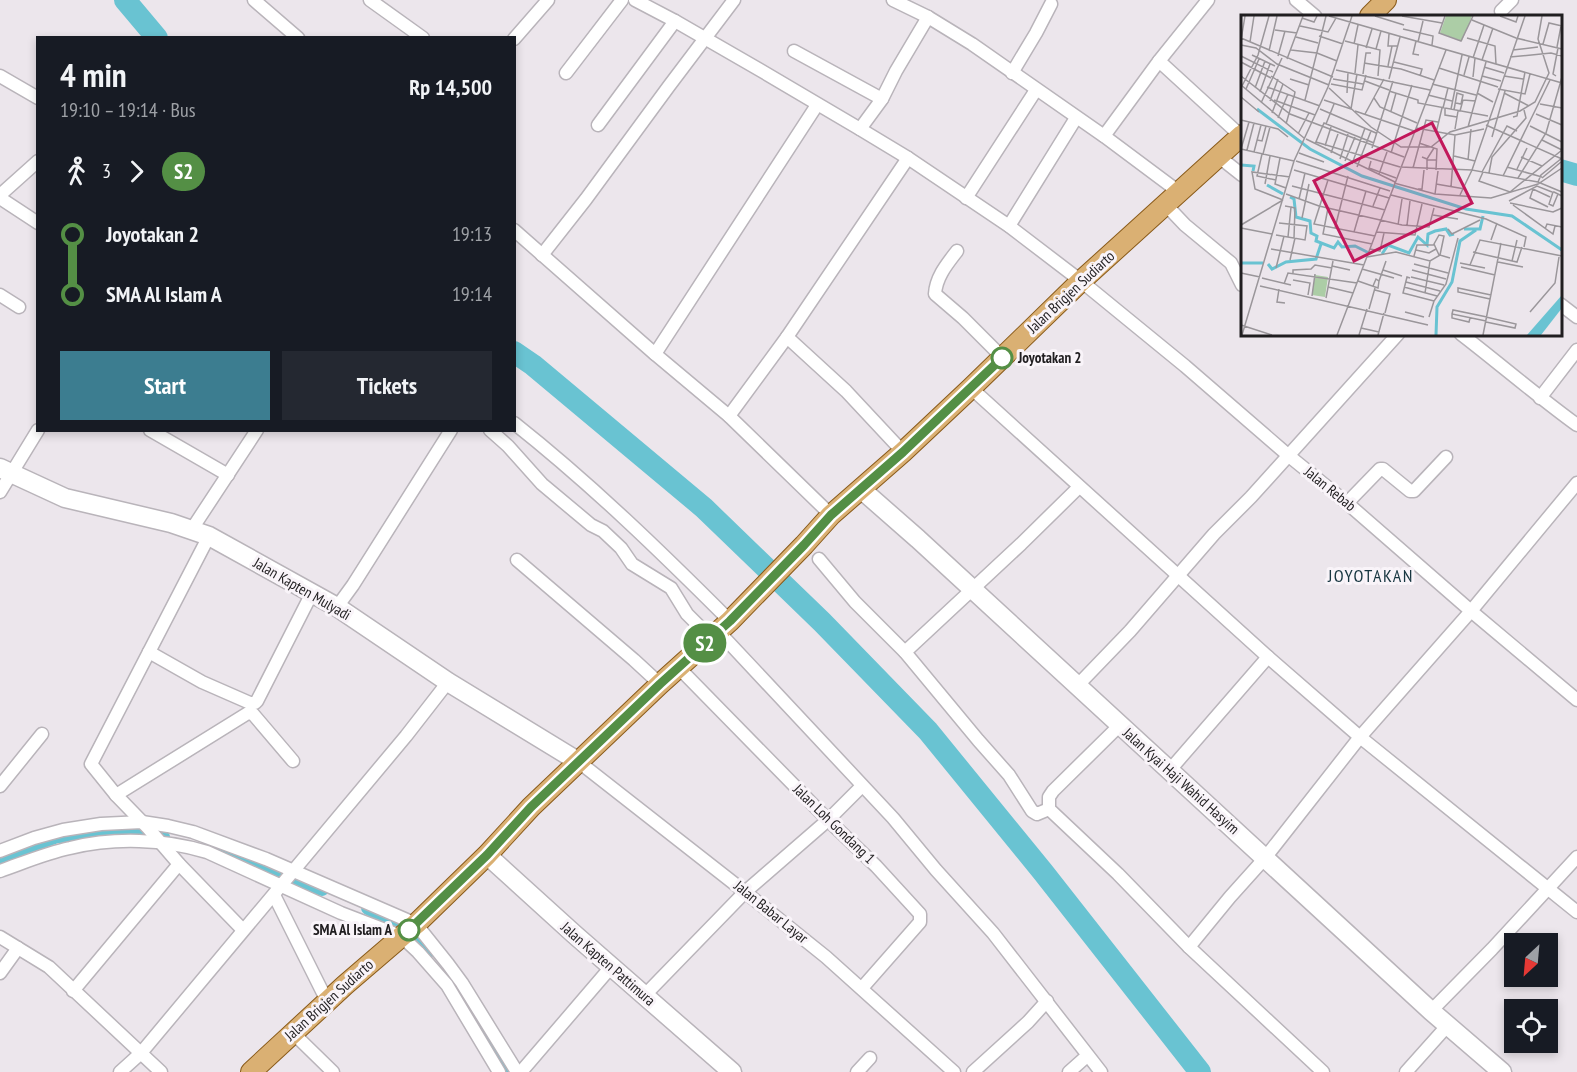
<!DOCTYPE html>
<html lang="en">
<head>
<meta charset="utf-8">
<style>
	:root { --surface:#171b24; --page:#242831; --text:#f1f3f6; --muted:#9ea1a6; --accent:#3c7d90 }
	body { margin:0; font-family:"PT Sans Narrow",sans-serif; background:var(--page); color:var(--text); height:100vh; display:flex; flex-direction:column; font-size:22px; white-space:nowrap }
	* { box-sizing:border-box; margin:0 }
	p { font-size:20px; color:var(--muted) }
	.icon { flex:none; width:33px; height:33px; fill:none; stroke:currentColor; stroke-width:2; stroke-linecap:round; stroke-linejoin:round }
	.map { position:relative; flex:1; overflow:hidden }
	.sheet { position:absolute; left:36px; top:36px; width:480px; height:396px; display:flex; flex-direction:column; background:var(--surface); border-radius:0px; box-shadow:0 3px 9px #0003 }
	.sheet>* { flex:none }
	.badge { padding:0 12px; border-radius:20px; font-size:21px; line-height:39px }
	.needle { width:39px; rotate:206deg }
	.buttons { position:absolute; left:1504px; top:933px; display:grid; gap:12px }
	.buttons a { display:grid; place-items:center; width:54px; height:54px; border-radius:0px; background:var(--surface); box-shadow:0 3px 9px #0003; font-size:30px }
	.map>.badge { position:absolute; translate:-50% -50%; box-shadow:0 0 0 3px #fff }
	.legs { display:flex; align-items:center; gap:9px; height:66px; padding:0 24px; font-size:20px }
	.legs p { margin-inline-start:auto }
	.overview { display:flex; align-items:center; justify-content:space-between; height:102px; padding:0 24px }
	h1 { font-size:33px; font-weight:700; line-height:45px }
	.action { display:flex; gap:12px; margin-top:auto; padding:12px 24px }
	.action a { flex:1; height:69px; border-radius:0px; background:var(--accent); color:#fff; font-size:24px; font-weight:700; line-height:69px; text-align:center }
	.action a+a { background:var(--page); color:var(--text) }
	ul { padding:0 24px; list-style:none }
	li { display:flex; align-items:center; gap:21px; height:60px; font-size:22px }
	li i { display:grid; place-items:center; width:9px; height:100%; margin:0 8px; background:currentColor }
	li i::after { content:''; width:15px; height:15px; margin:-8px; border:4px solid; border-radius:50%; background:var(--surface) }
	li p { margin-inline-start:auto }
	li:first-child i { background:linear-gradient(#0000 50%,currentColor 0) }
	li:last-child i { background:linear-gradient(currentColor 50%,#0000 0) }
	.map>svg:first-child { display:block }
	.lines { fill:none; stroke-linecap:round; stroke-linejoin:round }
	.canal { stroke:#69c3d2; stroke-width:14 }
	.river { stroke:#69c3d2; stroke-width:22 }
	.street-casing { stroke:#b9b4ba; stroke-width:15 }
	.secondary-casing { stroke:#b9b4ba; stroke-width:21 }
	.primary-casing { stroke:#895a19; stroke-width:22 }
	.street { stroke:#fff; stroke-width:12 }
	.secondary { stroke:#fff; stroke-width:18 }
	.primary { stroke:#dab073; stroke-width:20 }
	.line-1-casing { stroke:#fff; stroke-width:14 }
	.line-1 { stroke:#548f45; stroke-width:9 }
	.stop-1-dot { fill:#fff; stroke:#548f45; stroke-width:3 }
	.labels { text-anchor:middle; stroke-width:6; stroke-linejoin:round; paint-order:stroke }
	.street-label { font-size:15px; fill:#201e20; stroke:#f9f4f9 }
	.stop-label { font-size:15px; font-weight:bold; fill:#201e20; stroke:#f9f4f9; text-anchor:start }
	.quarter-label { font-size:18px; letter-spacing:1.5px; fill:#173640; stroke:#f9f4f9 }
	.inset-river { fill:none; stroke:#69c3d2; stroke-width:3 }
	.inset-road { fill:none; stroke:#9a969a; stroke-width:1.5 }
	.view { fill:#c2185b; fill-opacity:0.15; stroke:#c2185b; stroke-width:3 }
	.inset-edge { fill:none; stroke:#201e20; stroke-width:3 }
</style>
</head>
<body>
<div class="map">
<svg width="1577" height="1072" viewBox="0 0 1577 1072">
	<rect width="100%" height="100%" fill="#ece6ec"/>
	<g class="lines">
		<g class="canal">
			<polyline points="208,847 322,889"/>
			<polyline points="0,858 57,836 146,834 163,837"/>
			<polyline points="368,908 414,932 431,950"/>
			<polyline points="477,1014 488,1039 510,1072"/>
		</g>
		<g class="river">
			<polyline points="125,0 157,38"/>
			<polyline points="1560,170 1577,175"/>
			<polyline points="514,352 533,365 704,508 822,622 928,731 1043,872 1200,1072"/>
		</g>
		<g class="street-casing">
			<g id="street">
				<polyline points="254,0 298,38"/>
				<polyline points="370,0 423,38"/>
				<polyline points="635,0 675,21 760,70 860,129 908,158 1009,226 1081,281 1185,366 1289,456 1347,503 1471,611 1577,700"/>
				<polyline points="893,0 928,17 972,44 1104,136 1179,192"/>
				<polyline points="1296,0 1315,16"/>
				<polyline points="1501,11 1512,0"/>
				<polyline points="514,39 548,0"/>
				<polyline points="794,51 882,99"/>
				<polyline points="1159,61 1241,136"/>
				<polyline points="566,73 622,0"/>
				<polyline points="1012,73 1036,33 1051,4"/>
				<polyline points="0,76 38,98"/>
				<polyline points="598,125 675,21"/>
				<polyline points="860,129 882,99 896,71 928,17"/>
				<polyline points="1104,136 1159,61 1208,0"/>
				<polyline points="1218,156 1242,175"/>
				<polyline points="0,195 38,161"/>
				<polyline points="0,198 38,223"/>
				<polyline points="966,198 1036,90"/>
				<polyline points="1166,205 1185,225 1231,263 1242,285"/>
				<polyline points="1009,226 1076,118"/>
				<polyline points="514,230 655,354 729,416 831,515"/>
				<path d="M957,251C947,264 936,277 935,294L963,318L1003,358"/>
				<polyline points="542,255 586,199 669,86 734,0"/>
				<polyline points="0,295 19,307"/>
				<polyline points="1560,304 1577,317"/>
				<path d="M1461,334C1500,364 1537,396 1577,425"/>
				<polyline points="787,337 846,391 903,452"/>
				<polyline points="655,354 817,105"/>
				<polyline points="971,388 1268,657 1360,737 1577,912"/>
				<polyline points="1540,398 1577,350"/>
				<polyline points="729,416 787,337 908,158"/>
				<path d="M514,423C591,484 661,552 730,621"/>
				<polyline points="150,430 228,475"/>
				<polyline points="490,430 508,446 542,484 591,525 603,531 621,548 632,564 671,588 687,614 711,638"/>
				<polyline points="0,492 38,430"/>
				<polyline points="1347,503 1380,469 1383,469 1410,491 1414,491 1446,457"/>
				<polyline points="192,529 257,430"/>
				<polyline points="209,536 91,764 116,795 148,828 179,864 243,930"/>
				<polyline points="819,559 855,602 905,652 978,740 1009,775 1032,811 1037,814 1049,809"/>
				<polyline points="517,560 634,660 660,684"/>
				<polyline points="337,607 353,585 451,430"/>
				<polyline points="718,631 893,818 936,870 993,933 1101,1072"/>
				<polyline points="149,652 202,682 250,703 255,703 257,701 312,593"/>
				<polyline points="905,652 1021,544 1079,487"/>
				<polyline points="679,668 828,820 876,866 920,914 920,922 862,988"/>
				<polyline points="1077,686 1130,631 1214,534 1251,497 1398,334"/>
				<polyline points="1120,725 1053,791 1049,797 1049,809 1118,874 1189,947 1323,1072"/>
				<polyline points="579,762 745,892 826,957 954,1072"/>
				<polyline points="1169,771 1268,657"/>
				<polyline points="0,786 42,734"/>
				<polyline points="116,795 248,713 253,714 293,761"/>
				<polyline points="0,851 34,838 63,830 101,824 142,822 168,826 193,832 266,859 416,924 448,964 462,983 517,1072"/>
				<path d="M0,871C23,863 46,853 70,848C115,837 164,839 207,852L341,913L401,936L418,952L447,985L499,1072"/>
				<polyline points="274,895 327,1001"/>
				<polyline points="0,937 49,967 161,1072"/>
				<polyline points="1189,947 1230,897 1265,858 1360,737 1471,611 1577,483"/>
				<polyline points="0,973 18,948"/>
				<polyline points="73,991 179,864"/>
				<polyline points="644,996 745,892 828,820 862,786"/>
				<polyline points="1431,1011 1492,949 1577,857"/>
				<polyline points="292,1032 333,1072"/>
				<polyline points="120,1072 141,1053 406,736 448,682"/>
				<polyline points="521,1072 611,967"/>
				<polyline points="857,1072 870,1058"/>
				<polyline points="973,1072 1028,1022 1047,1001"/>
				<polyline points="1069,1072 1087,1056"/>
				<polyline points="1406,1072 1448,1025"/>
			</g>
		</g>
		<g class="secondary-casing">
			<g id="secondary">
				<polyline points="0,468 65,498 171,523 209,536 337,607 448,682 579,762"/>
				<polyline points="861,489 918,539 1431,1011 1502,1072"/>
				<polyline points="487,855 574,934 732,1072"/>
			</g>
		</g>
		<g class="primary-casing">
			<g id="primary">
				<polyline points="1370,16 1386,0"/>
				<polyline points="251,1072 345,985 416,924 487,855 531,807 660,684 730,621 804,545 831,515 903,452 971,388 1081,281 1242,135"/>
			</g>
		</g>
		<use href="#street" class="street"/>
		<use href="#secondary" class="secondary"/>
		<use href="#primary" class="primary"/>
	</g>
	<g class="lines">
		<g class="line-1-casing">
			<polyline id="line-1" points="409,930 487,855 531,807 660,684 730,621 804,545 831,515 903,452 1002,358"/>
		</g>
		<use href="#line-1" class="line-1"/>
	</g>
	<g class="stop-1-dot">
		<circle cx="1002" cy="358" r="10"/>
		<circle cx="409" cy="930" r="10"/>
	</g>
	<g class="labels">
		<g class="street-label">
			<text transform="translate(1071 292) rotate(-43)" y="5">Jalan Brigjen Sudiarto</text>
			<text transform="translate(1330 489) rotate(39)" y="5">Jalan Rebab</text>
			<text transform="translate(302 589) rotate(30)" y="5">Jalan Kapten Mulyadi</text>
			<text transform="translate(1181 781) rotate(42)" y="5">Jalan Kyai Haji Wahid Hasyim</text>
			<text transform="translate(834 824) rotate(44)" y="5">Jalan Loh Gondang 1</text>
			<text transform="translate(771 912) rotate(39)" y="5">Jalan Babar Layar</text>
			<text transform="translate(608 964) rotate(41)" y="5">Jalan Kapten Pattimura</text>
			<text transform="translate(329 1000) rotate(-42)" y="5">Jalan Brigjen Sudiarto</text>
		</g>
		<g class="stop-label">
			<text x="1018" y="363">Joyotakan 2</text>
			<text x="392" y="935" text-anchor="end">SMA Al Islam A</text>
		</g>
		<g class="quarter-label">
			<text x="1371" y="582">JOYOTAKAN</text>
		</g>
	</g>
	<g transform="translate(1241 15)">
		<rect width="321" height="321" fill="#ece6ec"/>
		<path d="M205,1H231L221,26L199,18ZM74,260L87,262L84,282L71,280Z" fill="#accda6"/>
		<path d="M321,280V293L300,320H286Z" fill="#69c3d2"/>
		<path class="inset-river" d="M16,94L69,134L121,161L225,194L271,201L321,235M0,150L13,151L12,156M26,170L42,179M49,182L53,184L55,202L69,206L70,218L76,221L75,226L93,233L97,227L101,232L114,231L128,238M223,214H239L242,201M141,239L147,230L168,238L177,222L186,230L187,219L194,216L205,214L209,220L213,219M0,248H22M27,249L31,254L45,247L75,244L80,229M195,320L196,292L211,267L219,226L235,215"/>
		<path class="inset-road" d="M88,1L321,68M134,1L163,10M161,1L201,8M204,1L198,18L220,26L232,1M259,1L275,7L277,1M61,3L73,7L76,1M231,5L275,23L321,34M59,11L87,17L95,3M162,14L192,21L191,30M34,15L56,18M148,19L147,31H157M78,21L102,29M55,22L77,28M0,23L92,62M226,23L254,31L255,49M0,25L4,1M104,26L139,35L137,61M175,26L172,39L178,40M9,27L13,1M177,27L182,6M113,29L117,10M302,29L308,8L321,11M0,30L15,33L36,49L88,70M316,32L320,11M125,33L131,14M135,34L140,16M50,35L76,38L96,46M272,35L297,32M28,36L36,1M11,40L34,51M0,41L32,57M37,41L44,16M269,42L310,38L321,41M232,43L243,10M46,44L62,1M241,45L252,13M0,47L30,63M153,47L181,54L179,61M123,48L160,54L193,65M147,51L151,31M243,52L263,58M198,53L257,72M95,55L189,75M114,58L117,30M122,59L125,38H130M223,60L228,42M0,61L49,99L163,142M30,61L54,77L53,82M241,61L260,66M263,61L282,64M315,61L312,59L317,33M232,62L234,43M49,64L68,70M92,64L122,69M148,64L159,22M124,66L148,75M90,69L121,75L125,60M191,69L235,80M0,70L63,123M1,71L17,40L28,1M26,72L79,91M14,73L24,46M88,73L130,112L160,132H190L209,117L279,96L294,87L308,58L297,24L301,1M5,74L18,44M257,74L284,79L289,59M148,76L177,85V88L247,101M19,77L29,49M106,78L107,57M236,78L252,87M263,78L288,91M187,80L211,86M0,82L18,97M133,83L139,92L176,108M33,85L74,100M64,85L85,1M83,85L110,94L116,59M29,86L37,64M20,88L41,43M299,89L321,93M202,93L207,73M204,93V100L216,102M79,94L135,118M210,94L221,40M213,95L216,78L222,80L220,89L215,88M114,96L173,116M150,96L155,78M219,96L222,85L235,86M31,98L42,69M124,99L143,64M295,99L321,110M272,102L276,101L284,57M37,103L47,79M0,105L37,114L47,122M45,109L53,81M85,109L93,89M245,110L321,144M289,111L321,127M227,112L245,47M175,113L214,120L243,114M214,114L217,96M195,118L201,93M57,119L68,98M251,122L264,76M65,124L154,167M16,125L21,126L25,111M301,125L321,135M75,127L159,152M178,128L196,134L195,155M74,129L83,108L133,128M84,131L90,112M131,133L152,66M0,134L8,107M0,134L53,146M6,135L13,108M13,137L20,110M58,138L83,147M90,138L97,119M150,138L171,70M21,139L16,161L35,165M22,139L29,112M213,141L234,146M181,142L186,144L193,133M280,142L301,151M39,143L34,169L45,173M99,144L107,119M227,145L230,114M55,146L149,176M104,146L114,122M130,146L128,153L155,163M111,149L124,113M116,152L130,116M159,152L231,155L284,1M266,152L301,162M172,153L185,105L197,107M276,154L286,133M53,155L148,183M186,155V145H196M241,157L266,111L276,116M242,157L238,166L269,177L321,135M248,158L251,142L285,103L283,95M138,159L146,137M262,161L309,65M277,163L305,118L321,62M301,163L320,147M87,165L73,209L134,221M297,167L300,160L321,143M153,168L194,179L250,183L297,169L321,153M24,169L29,141M195,169L224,174M51,171L144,195M210,172L214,120M177,174H181L183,155M45,179L78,191L161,210L188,212L193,193M194,179L197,156M317,179L312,191L308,189L312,177H313L321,181M150,180L245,204L285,222L283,232M219,180L231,155L297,167L321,177M58,184L64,158M42,185L14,174L11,157L49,162M268,186L296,171L311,177M269,188L312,197L321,193M272,190L312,219L314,211M44,191L50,192L47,222M132,191L139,173M50,192L54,193L53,223M307,192L289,183L292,174L309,182M87,193L82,219L131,229M192,200L217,204M61,203L68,169M0,210L42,185M157,210L161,184M166,210L169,186M0,213L31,219M94,213L107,161M207,214L211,219L239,205M304,214L306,209L321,212M113,217L125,176M135,217L174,220L181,189M35,220L64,225L66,211L38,208M250,225L256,208M30,234L123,250M129,234L139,236L143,218M175,235L188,238L195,234M232,237L276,247L281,232M198,240L193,229L198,220L203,221L199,240M173,241L176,230H193M126,242L155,237L189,246L199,240L209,243M49,245L54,223M271,246L276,225M257,247L282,252M219,248L244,253M173,249L207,258M229,250L239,225L321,241M91,251L109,255M220,252L254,260M35,253L43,221M121,254L153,263M142,255L161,261M171,255L205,264M0,258L19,262M52,258V255L70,254L74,250L91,253M170,262L203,270M21,263L50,270M169,263L166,262L162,278L193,286M52,265L69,268L67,280M117,266L137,273L138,266M165,267L199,276M43,269L47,258L116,268M19,271L187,310M132,271L135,264L138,266L145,246M87,272L112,278M163,272L196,281M38,274L36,287L44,288M134,275L149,279L144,298M184,278L189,246M71,281L74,259M85,283L92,246M249,284L217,277V273L250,280M128,294L134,273M164,297L183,302M289,297L314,268L318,242M211,299V303L228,307L229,303M188,302L193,286L205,269L217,223M245,306L211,299L212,295L246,302M245,307L274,313L275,309L245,302M0,310L31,320M120,313L138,317M1,320L53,146L87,72L111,1M96,320L205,35M118,320L126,294M137,320L143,298M242,320L260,228"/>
		<path class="view" d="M191,108L231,188L113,246L73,166Z"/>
		<rect width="321" height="321" class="inset-edge"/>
	</g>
</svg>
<div class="buttons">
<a><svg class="needle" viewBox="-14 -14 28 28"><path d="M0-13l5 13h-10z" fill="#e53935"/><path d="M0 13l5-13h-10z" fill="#9ea1a6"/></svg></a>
<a><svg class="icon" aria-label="locate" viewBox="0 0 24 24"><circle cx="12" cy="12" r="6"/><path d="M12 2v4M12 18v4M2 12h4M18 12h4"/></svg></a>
</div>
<b class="badge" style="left:705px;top:643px;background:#548f45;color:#fff">S2</b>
<section class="sheet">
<div class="overview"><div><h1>4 min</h1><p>19:10 – 19:14 · Bus</p></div><b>Rp 14,500</b></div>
<div class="legs"><svg class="icon" aria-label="walk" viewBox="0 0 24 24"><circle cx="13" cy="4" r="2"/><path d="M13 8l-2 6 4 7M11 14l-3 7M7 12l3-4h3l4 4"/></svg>3<svg class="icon" aria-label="forward" viewBox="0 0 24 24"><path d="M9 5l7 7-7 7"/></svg><b class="badge" style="background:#548f45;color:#fff">S2</b></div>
<ul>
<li><i style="color:#548f45"></i><b>Joyotakan 2</b><p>19:13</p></li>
<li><i style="color:#548f45"></i><b>SMA Al Islam A</b><p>19:14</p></li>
</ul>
<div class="action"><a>Start</a><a>Tickets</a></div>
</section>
</div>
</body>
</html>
